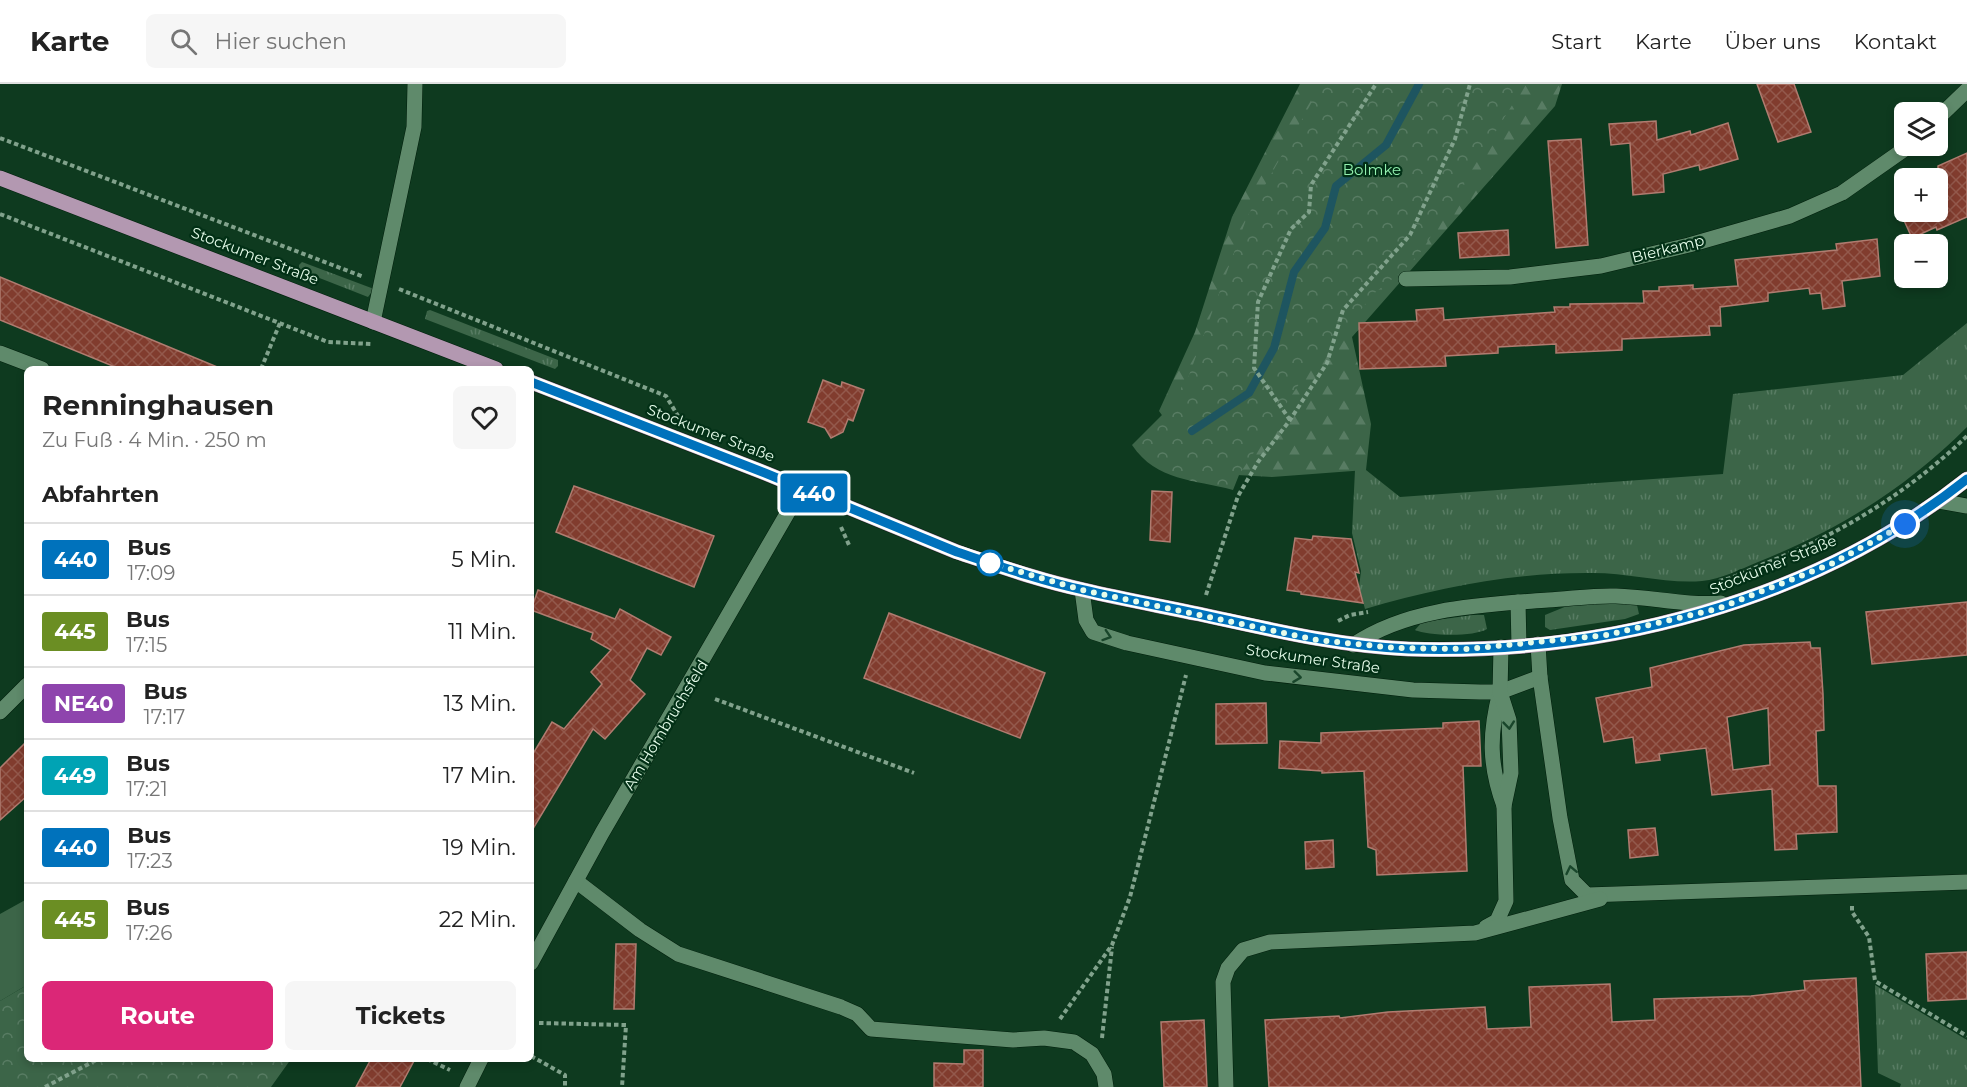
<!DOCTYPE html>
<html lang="de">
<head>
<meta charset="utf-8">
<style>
	:root { --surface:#fff; --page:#f6f6f6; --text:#222; --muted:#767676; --line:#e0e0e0; --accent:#db2777 }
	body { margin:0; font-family:Montserrat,sans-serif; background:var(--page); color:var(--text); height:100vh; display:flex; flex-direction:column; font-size:22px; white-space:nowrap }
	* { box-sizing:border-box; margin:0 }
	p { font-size:20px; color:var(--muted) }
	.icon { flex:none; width:33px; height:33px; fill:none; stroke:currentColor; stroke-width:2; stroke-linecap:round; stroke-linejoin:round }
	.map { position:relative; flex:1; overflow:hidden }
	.drawer { position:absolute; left:24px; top:282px; width:510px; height:696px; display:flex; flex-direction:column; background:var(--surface); border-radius:9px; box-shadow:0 3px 9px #0003 }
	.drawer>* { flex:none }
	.badge { padding:0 12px; border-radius:4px; font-size:21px; line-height:39px }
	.tools { position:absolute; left:1894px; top:18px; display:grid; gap:12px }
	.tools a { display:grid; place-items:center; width:54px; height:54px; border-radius:9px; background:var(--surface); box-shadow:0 3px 9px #0003; font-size:30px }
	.you { position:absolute; width:30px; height:30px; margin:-15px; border:4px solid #fff; border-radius:50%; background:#1a73e8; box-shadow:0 0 0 9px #1a73e833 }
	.map>.badge { position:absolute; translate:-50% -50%; box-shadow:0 0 0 3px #fff }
	h2 { padding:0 18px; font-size:22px; line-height:54px }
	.round { display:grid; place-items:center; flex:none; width:63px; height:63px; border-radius:9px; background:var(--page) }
	.headline { display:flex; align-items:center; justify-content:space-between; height:102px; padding:0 18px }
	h1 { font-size:28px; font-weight:700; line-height:45px }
	.action { display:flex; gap:12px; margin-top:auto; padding:12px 18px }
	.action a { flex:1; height:69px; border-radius:9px; background:var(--accent); color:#fff; font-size:24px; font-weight:700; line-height:69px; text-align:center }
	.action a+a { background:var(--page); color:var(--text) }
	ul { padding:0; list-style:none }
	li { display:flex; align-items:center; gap:18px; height:72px; padding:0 18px; border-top:2px solid var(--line) }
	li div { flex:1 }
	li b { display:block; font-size:22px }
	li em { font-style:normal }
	li .badge { min-width:66px; font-weight:700; text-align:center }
	header { display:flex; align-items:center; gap:36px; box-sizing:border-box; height:84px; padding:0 30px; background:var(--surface); border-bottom:2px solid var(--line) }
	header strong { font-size:28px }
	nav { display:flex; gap:33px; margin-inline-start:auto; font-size:21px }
	.search { width:420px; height:54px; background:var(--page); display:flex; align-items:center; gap:15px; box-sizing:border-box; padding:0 21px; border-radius:9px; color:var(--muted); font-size:22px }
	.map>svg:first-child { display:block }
	.grass { fill:url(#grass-tufts) }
	.forest { fill:url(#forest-firs) }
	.park { fill:url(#park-crowns) }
	.pitch { fill:#3c6548 }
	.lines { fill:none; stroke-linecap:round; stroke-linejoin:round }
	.stream { stroke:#1e5560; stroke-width:8 }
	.building { fill:url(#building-cross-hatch); stroke:#b07c70; stroke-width:1.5; fill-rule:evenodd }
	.minor-casing { stroke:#001f0c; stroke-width:16 }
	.major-casing { stroke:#001f0c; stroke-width:16 }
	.path { stroke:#81a28c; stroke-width:4; stroke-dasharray:4.5 3; stroke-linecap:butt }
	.minor { stroke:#5f8a6b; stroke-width:15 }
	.major { stroke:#b398b1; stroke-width:15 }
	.oneway { stroke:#19462b }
	.line-casing { stroke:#fff; stroke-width:14 }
	.line { stroke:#0072bc; stroke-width:9 }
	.walk { stroke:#e5fcea; stroke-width:6; stroke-dasharray:0 10.8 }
	.stop-dot { fill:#fff; stroke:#0072bc; stroke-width:3 }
	.labels { text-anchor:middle; stroke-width:4.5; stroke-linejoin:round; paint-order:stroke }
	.park-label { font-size:15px; fill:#93f1af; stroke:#023016 }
	.street-label { font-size:15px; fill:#e5fcea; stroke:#023016 }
</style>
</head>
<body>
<header>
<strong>Karte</strong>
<div class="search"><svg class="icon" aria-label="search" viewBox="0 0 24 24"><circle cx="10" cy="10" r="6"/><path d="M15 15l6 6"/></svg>Hier suchen</div>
<nav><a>Start</a><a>Karte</a><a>Über uns</a><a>Kontakt</a></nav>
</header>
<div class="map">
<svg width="1967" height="1003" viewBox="0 0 1967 1003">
	<defs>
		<pattern id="grass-tufts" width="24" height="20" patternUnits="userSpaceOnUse" patternTransform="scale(1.5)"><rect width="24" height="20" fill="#3c6548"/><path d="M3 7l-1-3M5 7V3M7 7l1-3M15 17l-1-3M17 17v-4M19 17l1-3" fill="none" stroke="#587c63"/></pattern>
		<pattern id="forest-firs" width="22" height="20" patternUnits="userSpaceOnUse" patternTransform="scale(1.5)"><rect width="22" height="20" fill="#3c6548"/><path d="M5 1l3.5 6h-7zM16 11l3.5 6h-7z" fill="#587c63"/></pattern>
		<pattern id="park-crowns" width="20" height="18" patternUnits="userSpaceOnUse" patternTransform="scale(1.5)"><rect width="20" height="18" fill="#3c6548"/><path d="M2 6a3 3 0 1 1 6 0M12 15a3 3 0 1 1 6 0" fill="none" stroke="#587c63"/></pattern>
		<pattern id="building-cross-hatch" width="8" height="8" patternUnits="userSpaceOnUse" patternTransform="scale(1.5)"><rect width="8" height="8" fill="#813c2e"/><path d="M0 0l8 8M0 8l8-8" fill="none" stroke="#93594c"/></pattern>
	</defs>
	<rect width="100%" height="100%" fill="#0e3a1f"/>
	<g class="grass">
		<polygon points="302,178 374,205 368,213 299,186 299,181"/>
		<polygon points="430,226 558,276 558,282 555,285 425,235 427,227"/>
		<path d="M1967,239V343C1905,405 1840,445 1758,478C1741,485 1721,495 1702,497C1667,500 1629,489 1593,489C1516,488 1439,503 1365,525L1359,503L1361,487L1352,449L1355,386H1366L1400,413L1723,390L1733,310L1903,291Z"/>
		<polygon points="1616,518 1637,521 1639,530 1625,535 1550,546 1545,543 1545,531 1567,522"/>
		<path d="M1473,531H1484L1487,545C1474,553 1428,552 1415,546L1422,538Z"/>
		<polygon points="1875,901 1967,956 1967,1003 1900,1003 1901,1000 1878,989"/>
	</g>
	<polygon class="forest" points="1300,0 1562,0 1555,22 1352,253 1371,340 1366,386 1272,393 1203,389 1159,327 1195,248 1232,133"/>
	<g class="park">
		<path d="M1322,0H1518L1514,18L1423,165L1405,185L1372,211L1330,267L1305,291L1239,391L1233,406C1194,395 1157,398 1132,361L1162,331L1188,294L1247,133Z"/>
		<polygon points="27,901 27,975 291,975 271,1003 0,1003 0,917"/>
	</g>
	<polygon class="pitch" points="27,815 27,901 0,917 0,830"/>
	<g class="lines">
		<polyline class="stream" points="1192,347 1249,309 1274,264 1294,188 1325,144 1336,102 1386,61 1419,0"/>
	</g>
	<g class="building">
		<polygon points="1757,0 1794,0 1811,48 1778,58"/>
		<polygon points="1656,37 1657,56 1690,47 1691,51 1728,39 1738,75 1700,86 1699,81 1663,90 1664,108 1633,111 1630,59 1611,61 1609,40"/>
		<polygon points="1581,55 1588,161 1556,164 1548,57"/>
		<polygon points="1967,69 1967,133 1937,146 1936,143 1912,154 1897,121 1905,118 1905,128 1938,128 1939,101 1934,89 1938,87 1938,82"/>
		<polygon points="1508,146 1509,171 1460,174 1458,149"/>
		<polygon points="1877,155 1880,192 1842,197 1845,222 1823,225 1821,209 1810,210 1809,204 1768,209 1768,217 1720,223 1721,242 1709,242 1710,251 1622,255 1622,266 1556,269 1556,260 1498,263 1498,269 1445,272 1446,282 1360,285 1359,239 1417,237 1416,226 1443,224 1444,236 1555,228 1554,223 1570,223 1570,220 1644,219 1643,207 1659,207 1659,203 1693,201 1693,205 1738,202 1735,176 1837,166 1836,160"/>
		<polygon points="0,193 222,285 120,285 0,236"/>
		<polygon points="823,296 841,303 842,298 864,306 853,337 848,335 843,348 831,354 825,344 808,338"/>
		<polygon points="574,402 714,452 694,503 556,448"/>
		<polygon points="1152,407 1172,408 1170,458 1150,456"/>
		<polygon points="1313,452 1351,455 1359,489 1355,488 1363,519 1301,510 1301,508 1287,506 1295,454 1312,456"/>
		<polygon points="538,506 615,535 620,525 671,553 661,571 647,564 630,596 645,610 605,655 593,645 531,748 531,673 552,638 564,645 602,600 591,588 611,566 591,555 593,549 531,526"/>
		<polygon points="1967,518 1967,571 1872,580 1866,528"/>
		<polygon points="889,529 1045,589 1020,654 864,594"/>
		<path d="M1810,558L1811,564H1820L1823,610L1824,646L1816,647L1818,702H1836L1837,748L1796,750L1797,765L1775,766L1772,705L1712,711L1706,664L1659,670L1660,676L1636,679L1633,653L1604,658L1596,614L1652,603L1650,584L1744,561ZM1768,624L1770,681L1733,686L1727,633Z"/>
		<polygon points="1266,619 1267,659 1216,660 1216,620"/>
		<polygon points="1479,637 1481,682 1463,682 1467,787 1377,791 1376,766 1368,763 1364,687 1322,689 1322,687 1279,684 1280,657 1321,659 1321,649 1443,644 1443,639"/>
		<polygon points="27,657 27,712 0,736 0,684"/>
		<polygon points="1655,744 1658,771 1630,774 1628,746"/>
		<polygon points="1333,756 1334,783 1306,785 1305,758"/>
		<polygon points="616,860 636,860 634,925 614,925"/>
		<polygon points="1967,868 1967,915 1928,917 1926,870"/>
		<polygon points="1856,894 1861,1003 1269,1003 1265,936 1339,932 1340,934 1388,928 1485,923 1487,945 1531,943 1529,903 1610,900 1612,938 1655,936 1654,915 1751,912 1805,906 1804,897"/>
		<polygon points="1204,936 1207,1003 1164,1003 1161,938"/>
		<polygon points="964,966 983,966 983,1003 934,1003 934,979 964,980"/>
		<polygon points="371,975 415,975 400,1003 356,1003"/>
	</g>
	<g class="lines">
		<g class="minor-casing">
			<g id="minor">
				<polyline points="1938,34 1967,6"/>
				<polyline points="1406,195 1510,193 1601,182 1689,161 1790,132 1842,109 1909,62"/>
				<polyline points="373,238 414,43 415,0"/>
				<polyline points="0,269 42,285"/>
				<polyline points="1939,417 1967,422"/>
				<polyline points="1082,506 1086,536 1093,548 1127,559 1265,589 1413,606 1480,608 1500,608 1540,593"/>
				<polyline points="1518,518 1519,562"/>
				<polyline points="1538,560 1540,593 1560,734 1572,796 1587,811 1967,798"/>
				<path d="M1353,561C1409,523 1482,521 1548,516C1570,515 1594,511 1616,512C1652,513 1686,522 1721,519"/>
				<path d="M1500,608C1489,650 1489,681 1504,722"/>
				<polyline points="0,628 27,601"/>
				<polyline points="576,797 640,846 678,870 841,923 857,930 871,945 1013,956 1044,954 1074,958 1092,970 1104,990 1106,1003"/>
				<polyline points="1486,843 1497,837 1506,817 1504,722 1511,689 1509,636 1500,608 1501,563"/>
				<polyline points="531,879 602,749 802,404"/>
				<polyline points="467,1003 481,975"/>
				<polyline points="1226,1003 1223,898 1228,884 1243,866 1270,858 1475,849 1600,815"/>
			</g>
		</g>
		<g class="major-casing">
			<g id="major">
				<polyline points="0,94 496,285"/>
				<path d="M531,298L765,389L957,468C999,482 1041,497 1084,506C1122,515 1161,522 1199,530C1269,545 1337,562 1408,565C1602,572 1814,517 1967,395"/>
			</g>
		</g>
		<g class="path">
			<polyline points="0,54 364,193"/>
			<polyline points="0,130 328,258 371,260"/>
			<polyline points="399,205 666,312 678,332"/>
			<polyline points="261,285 280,239"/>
			<polyline points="1290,336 1254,284 1258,218 1291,145 1309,128 1311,101 1376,0"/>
			<polyline points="841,443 849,461"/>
			<path d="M1719,497C1735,494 1751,485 1766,479C1841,450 1910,407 1967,352"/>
			<polyline points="1206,511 1238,412 1258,378 1290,336 1327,279 1343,226 1410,151 1455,55 1470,0"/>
			<polyline points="1338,537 1350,531 1368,528"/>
			<polyline points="715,615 914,689"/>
			<polyline points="1852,822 1852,828 1869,853 1875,897 1967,952"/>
			<polyline points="1060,935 1112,861 1130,813 1186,591"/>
			<polyline points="539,939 626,941 622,1003"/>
			<polyline points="1102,954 1112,863"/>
			<polyline points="531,972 565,991 565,1003"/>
			<polyline points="170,975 197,975"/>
			<polyline points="427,975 450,986"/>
			<polyline points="45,1003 98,975"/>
		</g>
		<use href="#minor" class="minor"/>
		<use href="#major" class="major"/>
	</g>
	<defs><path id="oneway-chevron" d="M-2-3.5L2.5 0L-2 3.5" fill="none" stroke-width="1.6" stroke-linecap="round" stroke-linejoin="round" transform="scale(1.5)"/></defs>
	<g class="oneway">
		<use href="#oneway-chevron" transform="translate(1107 552) rotate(18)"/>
		<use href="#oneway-chevron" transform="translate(1297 593) rotate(7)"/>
		<use href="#oneway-chevron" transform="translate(1509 641) rotate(84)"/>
		<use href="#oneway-chevron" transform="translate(1571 786) rotate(-102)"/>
	</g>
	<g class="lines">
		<g class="line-casing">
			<path id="line" d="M531,298L765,389L957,468C999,482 1042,497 1084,506C1122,515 1161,522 1199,530C1269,545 1337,562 1409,565C1604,571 1812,518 1967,395"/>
		</g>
		<use href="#line" class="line"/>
		<polyline class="walk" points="990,479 1082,506 1317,556 1396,564 1467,565 1607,551 1717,525 1831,480 1905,440"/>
	</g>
	<circle class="stop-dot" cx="990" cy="479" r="12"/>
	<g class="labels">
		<g class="park-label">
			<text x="1372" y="91">Bolmke</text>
		</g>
		<g class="street-label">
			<text transform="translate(1668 165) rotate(-14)" y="5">Bierkamp</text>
			<text transform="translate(255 172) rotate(21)" y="5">Stockumer Straße</text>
			<text transform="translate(711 349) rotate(21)" y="5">Stockumer Straße</text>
			<text transform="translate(1773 481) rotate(-22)" y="5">Stockumer Straße</text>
			<text transform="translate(1313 575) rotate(8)" y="5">Stockumer Straße</text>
			<text transform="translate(666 641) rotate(-59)" y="5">Am Hombruchsfeld</text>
		</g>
	</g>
</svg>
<div class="tools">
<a><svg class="icon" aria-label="layers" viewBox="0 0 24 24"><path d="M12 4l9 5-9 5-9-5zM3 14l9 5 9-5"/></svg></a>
<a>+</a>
<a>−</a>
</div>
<div class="you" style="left:1905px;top:440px"></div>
<b class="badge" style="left:814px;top:409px;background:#0072bc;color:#fff">440</b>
<section class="drawer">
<div class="headline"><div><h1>Renninghausen</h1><p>Zu Fuß · 4 Min. · 250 m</p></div><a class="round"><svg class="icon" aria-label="heart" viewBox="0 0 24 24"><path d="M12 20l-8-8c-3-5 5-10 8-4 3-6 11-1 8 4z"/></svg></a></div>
<h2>Abfahrten</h2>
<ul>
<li><span class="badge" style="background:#0072bc;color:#fff">440</span><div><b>Bus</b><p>17:09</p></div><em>5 Min.</em></li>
<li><span class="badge" style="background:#6b8e23;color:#fff">445</span><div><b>Bus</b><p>17:15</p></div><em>11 Min.</em></li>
<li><span class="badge" style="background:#8e44ad;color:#fff">NE40</span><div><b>Bus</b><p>17:17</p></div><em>13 Min.</em></li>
<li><span class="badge" style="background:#00a3b4;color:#fff">449</span><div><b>Bus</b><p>17:21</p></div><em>17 Min.</em></li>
<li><span class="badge" style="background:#0072bc;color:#fff">440</span><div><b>Bus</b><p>17:23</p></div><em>19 Min.</em></li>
<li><span class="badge" style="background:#6b8e23;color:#fff">445</span><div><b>Bus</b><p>17:26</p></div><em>22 Min.</em></li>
</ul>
<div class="action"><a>Route</a><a>Tickets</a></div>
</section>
</div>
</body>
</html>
